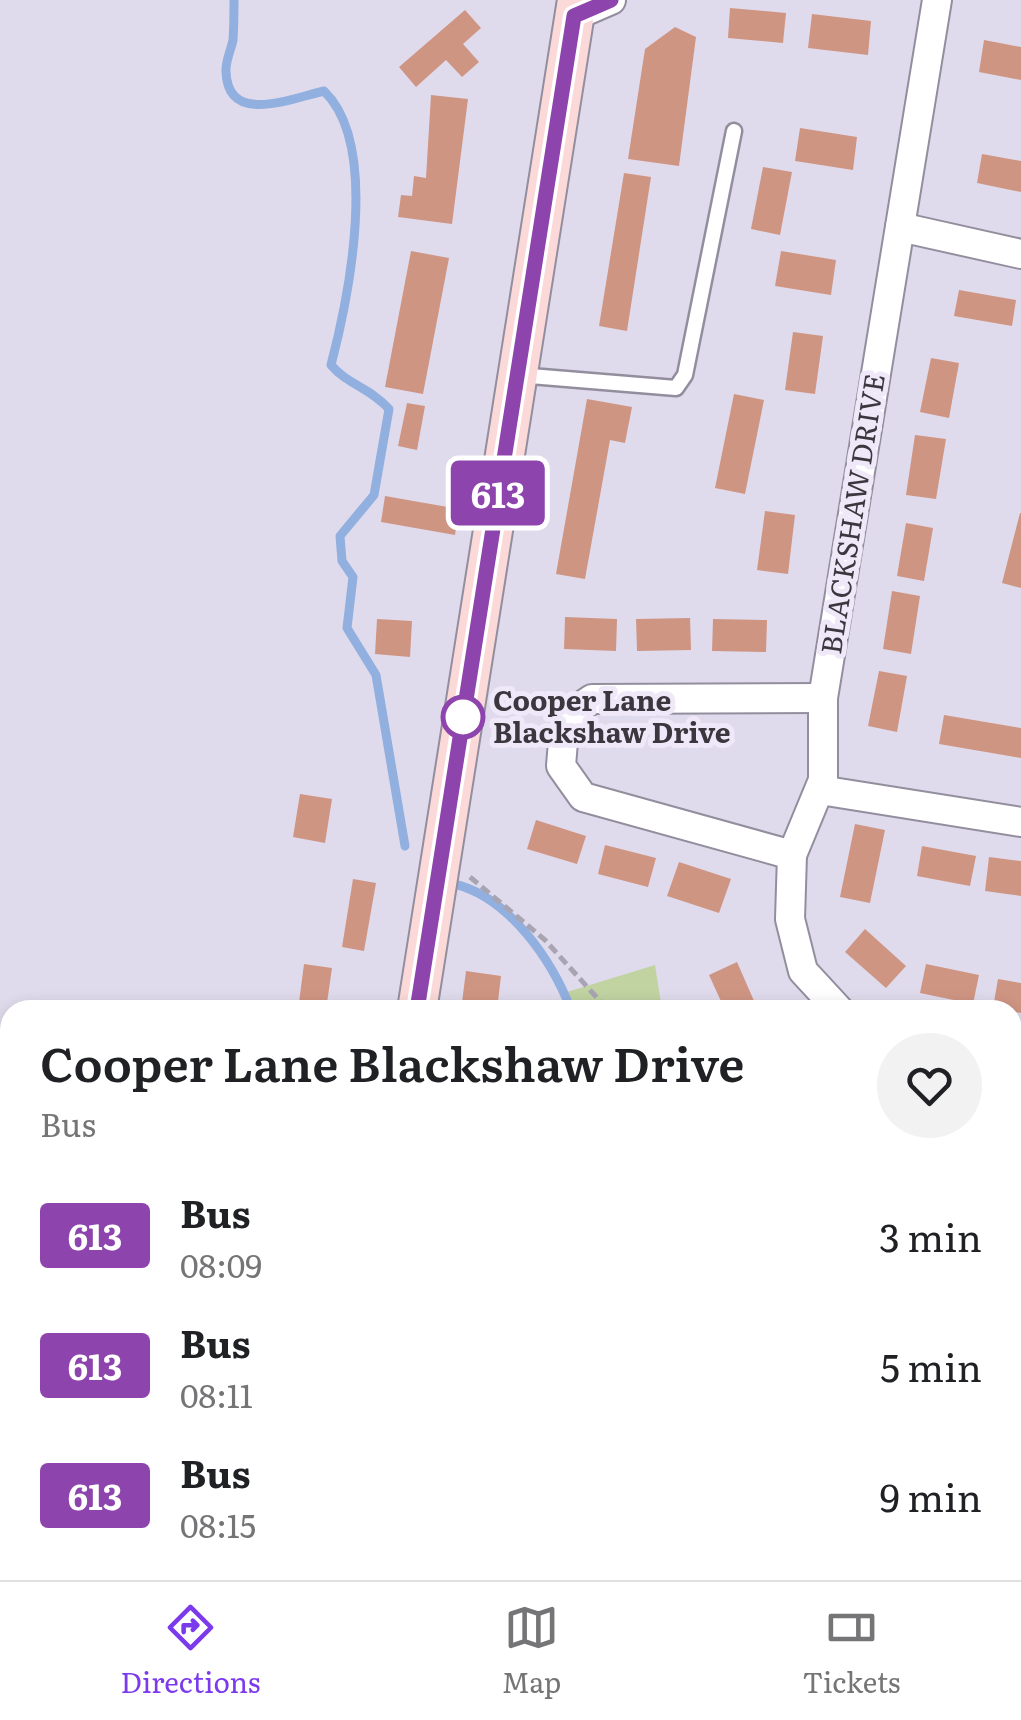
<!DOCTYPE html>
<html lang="en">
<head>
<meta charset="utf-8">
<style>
	:root { --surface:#fff; --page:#f2f2f2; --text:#202124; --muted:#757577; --line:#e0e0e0; --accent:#7c3aed }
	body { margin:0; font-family:Literata,serif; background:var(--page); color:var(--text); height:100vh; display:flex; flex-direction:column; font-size:38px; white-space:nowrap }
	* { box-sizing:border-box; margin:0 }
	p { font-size:32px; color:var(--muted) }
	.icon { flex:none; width:55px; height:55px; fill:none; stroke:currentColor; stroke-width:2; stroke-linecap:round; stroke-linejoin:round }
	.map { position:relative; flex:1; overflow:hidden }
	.drawer { position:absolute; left:0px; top:1000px; width:1022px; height:580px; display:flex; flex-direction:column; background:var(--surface); border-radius:30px 30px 0 0; box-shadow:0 5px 15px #0003 }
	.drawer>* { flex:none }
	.badge { padding:0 20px; border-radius:8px; font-size:35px; line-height:65px }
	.map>.badge { position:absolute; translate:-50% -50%; box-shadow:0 0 0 5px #fff }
	.round { display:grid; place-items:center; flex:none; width:105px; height:105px; border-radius:52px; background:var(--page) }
	.overview { display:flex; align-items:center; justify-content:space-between; height:170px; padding:0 40px }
	h1 { font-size:48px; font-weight:600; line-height:75px }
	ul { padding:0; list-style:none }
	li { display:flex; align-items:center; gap:30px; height:130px; padding:0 40px }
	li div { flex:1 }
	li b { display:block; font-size:38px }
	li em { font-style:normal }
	li .badge { min-width:110px; font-weight:700; text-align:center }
	.menu { display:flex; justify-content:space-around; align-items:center; height:140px; border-top:2px solid var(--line); background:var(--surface); font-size:28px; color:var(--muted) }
	.menu a { display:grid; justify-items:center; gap:5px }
	.menu .selected { color:var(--accent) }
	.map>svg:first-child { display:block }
	.green { fill:#c0d3a1 }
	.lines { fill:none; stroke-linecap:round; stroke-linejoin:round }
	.stream { stroke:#92b0df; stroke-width:9 }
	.building { fill:#cf9583 }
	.service-casing { stroke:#938e9e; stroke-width:19 }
	.minor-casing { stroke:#938e9e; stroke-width:32 }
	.secondary-casing { stroke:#938e9e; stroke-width:42 }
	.path { stroke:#a9a4b2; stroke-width:5; stroke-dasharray:10 5; stroke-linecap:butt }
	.service { stroke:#fff; stroke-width:14 }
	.minor { stroke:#fff; stroke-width:28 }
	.secondary { stroke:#fbd9d9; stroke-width:38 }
	.line-casing { stroke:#fff; stroke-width:22 }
	.line { stroke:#8e44ad; stroke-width:15 }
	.stop-dot { fill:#fff; stroke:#8e44ad; stroke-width:5 }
	.labels { text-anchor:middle; stroke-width:10; stroke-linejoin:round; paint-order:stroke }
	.street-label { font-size:28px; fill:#3a373e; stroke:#eee8f9 }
	.stop-label { font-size:28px; font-weight:bold; fill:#3a373e; stroke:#eee8f9; text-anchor:start }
</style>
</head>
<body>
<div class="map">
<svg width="1021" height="1580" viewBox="0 0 1021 1580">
	<rect width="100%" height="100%" fill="#e0dbec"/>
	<g class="green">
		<polygon points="655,965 662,1010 566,1010 567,992"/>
		<polygon points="1013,1234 1021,1236 1021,1580 802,1580 798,1570 1012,1570"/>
	</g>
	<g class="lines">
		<g class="stream">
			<path d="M234,0C234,13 234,27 233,40C231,50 225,62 226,72C228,126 292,98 324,91C380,145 349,296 331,365C348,385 369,387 389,409L374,495L340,536L342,561L353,577L347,628L376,675L405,846"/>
			<path d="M454,884C509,897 552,960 571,1010"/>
			<polyline points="789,1570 794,1580"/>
		</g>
	</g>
	<g class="building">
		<polygon points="730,8 786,13 783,43 728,38"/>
		<polygon points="465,10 481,28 463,44 479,62 462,77 446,60 416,87 399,67"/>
		<polygon points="812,14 871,21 868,55 808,48"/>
		<polygon points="675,27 696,37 679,166 628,159 645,49"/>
		<polygon points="984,40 1021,47 1021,80 979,72"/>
		<polygon points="431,95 468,99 452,224 398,217 401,195 412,196 414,176 426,178"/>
		<polygon points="800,128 857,137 853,170 795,161"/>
		<polygon points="982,154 1021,161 1021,192 977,183"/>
		<polygon points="763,167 792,172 780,235 751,229"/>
		<polygon points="624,173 651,177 627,331 599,326"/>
		<polygon points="411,251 449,258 423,394 385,387"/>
		<polygon points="781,251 836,260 831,295 775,286"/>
		<polygon points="959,290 1016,300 1012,326 954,316"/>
		<polygon points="793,332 823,336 815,394 785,390"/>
		<polygon points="931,358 959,363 949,418 920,412"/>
		<polygon points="734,394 764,400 745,494 715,488"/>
		<polygon points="587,399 632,407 625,443 610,440 585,579 556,574"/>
		<polygon points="407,403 425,406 417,450 398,446"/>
		<polygon points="915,435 946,439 936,499 906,495"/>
		<polygon points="385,496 459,509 455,535 381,522"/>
		<polygon points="765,511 795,515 788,574 757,570"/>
		<polygon points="1020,513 1021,513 1021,588 1002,583"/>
		<polygon points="906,523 933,528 924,581 897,576"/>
		<polygon points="892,591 920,596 911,654 883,649"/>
		<polygon points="565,617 617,619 616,651 564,649"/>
		<polygon points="690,618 691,650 637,651 636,619"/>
		<polygon points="377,619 412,621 410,657 375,654"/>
		<polygon points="713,619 767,620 766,652 712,651"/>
		<polygon points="879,671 907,676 897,732 868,726"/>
		<polygon points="944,715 1021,728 1021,758 939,744"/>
		<polygon points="300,794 332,799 325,843 293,837"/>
		<polygon points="536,820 586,836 577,864 527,849"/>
		<polygon points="855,824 885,830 870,903 840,897"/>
		<polygon points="605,845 656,858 648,887 598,874"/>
		<polygon points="922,846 976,856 970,886 917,876"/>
		<polygon points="989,857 1021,861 1021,896 985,891"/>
		<polygon points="679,862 731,879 719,913 667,896"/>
		<polygon points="353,879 376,883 364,951 342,947"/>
		<polygon points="865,929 906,966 886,988 845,952"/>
		<polygon points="737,962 758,1010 725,1010 709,975"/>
		<polygon points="304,964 332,968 326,1010 298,1010"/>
		<polygon points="926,964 979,975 973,1004 920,993"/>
		<polygon points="466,971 501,976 497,1010 461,1010"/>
		<polygon points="998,979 1021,983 1021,1013 993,1008"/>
		<polygon points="406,1570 437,1570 436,1580 404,1578"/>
		<polygon points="503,1570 552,1570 551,1580 502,1580"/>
	</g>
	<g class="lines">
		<g class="service-casing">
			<polyline id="service" points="518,375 676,388 685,375 734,131"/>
		</g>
		<g class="minor-casing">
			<g id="minor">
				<polyline points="574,16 611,0"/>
				<polyline points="900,227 1021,254"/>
				<polyline points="820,790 1021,822"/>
				<polyline points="792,855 583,797 561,766 564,729 576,710 592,699 823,698"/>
				<polyline points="839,1010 803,971 790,919 792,855 823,780 823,698 937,0"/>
				<polyline points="1012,1063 1021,1065"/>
				<polyline points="0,1456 10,1454"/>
				<polyline points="0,1542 10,1540"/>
				<polyline points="680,1570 685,1580"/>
			</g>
		</g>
		<g class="secondary-casing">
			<g id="secondary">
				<polyline points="417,1010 577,0"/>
				<polyline points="328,1580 330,1570"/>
			</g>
		</g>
		<g class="path">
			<polyline points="470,877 545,940 608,1010"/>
			<polyline points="1012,1314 1021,1319"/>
			<polyline points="1012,1454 1021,1445"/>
			<polyline points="912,1570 920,1580"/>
		</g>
		<use href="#service" class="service"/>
		<use href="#minor" class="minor"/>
		<use href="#secondary" class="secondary"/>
	</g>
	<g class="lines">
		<g class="line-casing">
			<polyline id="line" points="417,1010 574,16 611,0"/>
		</g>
		<use href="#line" class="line"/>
	</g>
	<circle class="stop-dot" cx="463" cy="717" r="20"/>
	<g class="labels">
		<g class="street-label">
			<text transform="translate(853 514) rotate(-81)" y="10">BLACKSHAW DRIVE</text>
		</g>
		<g class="stop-label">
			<text x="493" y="711">Cooper Lane<tspan x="493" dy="32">Blackshaw Drive</tspan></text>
		</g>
	</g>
</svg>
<b class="badge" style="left:498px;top:493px;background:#8e44ad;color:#fff">613</b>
<section class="drawer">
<div class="overview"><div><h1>Cooper Lane Blackshaw Drive</h1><p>Bus</p></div><a class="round"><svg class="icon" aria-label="heart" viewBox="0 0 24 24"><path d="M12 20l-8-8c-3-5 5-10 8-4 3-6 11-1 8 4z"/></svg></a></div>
<ul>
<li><span class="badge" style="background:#8e44ad;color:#fff">613</span><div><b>Bus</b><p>08:09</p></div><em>3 min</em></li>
<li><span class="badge" style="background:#8e44ad;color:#fff">613</span><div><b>Bus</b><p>08:11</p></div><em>5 min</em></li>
<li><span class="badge" style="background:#8e44ad;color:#fff">613</span><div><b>Bus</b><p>08:15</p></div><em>9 min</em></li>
</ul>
</section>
</div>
<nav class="menu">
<a class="selected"><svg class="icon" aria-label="directions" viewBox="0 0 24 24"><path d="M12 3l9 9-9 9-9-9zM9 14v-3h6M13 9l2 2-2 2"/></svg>Directions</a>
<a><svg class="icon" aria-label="map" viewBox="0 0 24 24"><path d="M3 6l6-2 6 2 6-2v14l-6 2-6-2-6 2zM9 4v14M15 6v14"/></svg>Map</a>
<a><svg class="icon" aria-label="tickets" viewBox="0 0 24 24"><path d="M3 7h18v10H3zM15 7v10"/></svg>Tickets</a>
</nav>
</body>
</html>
